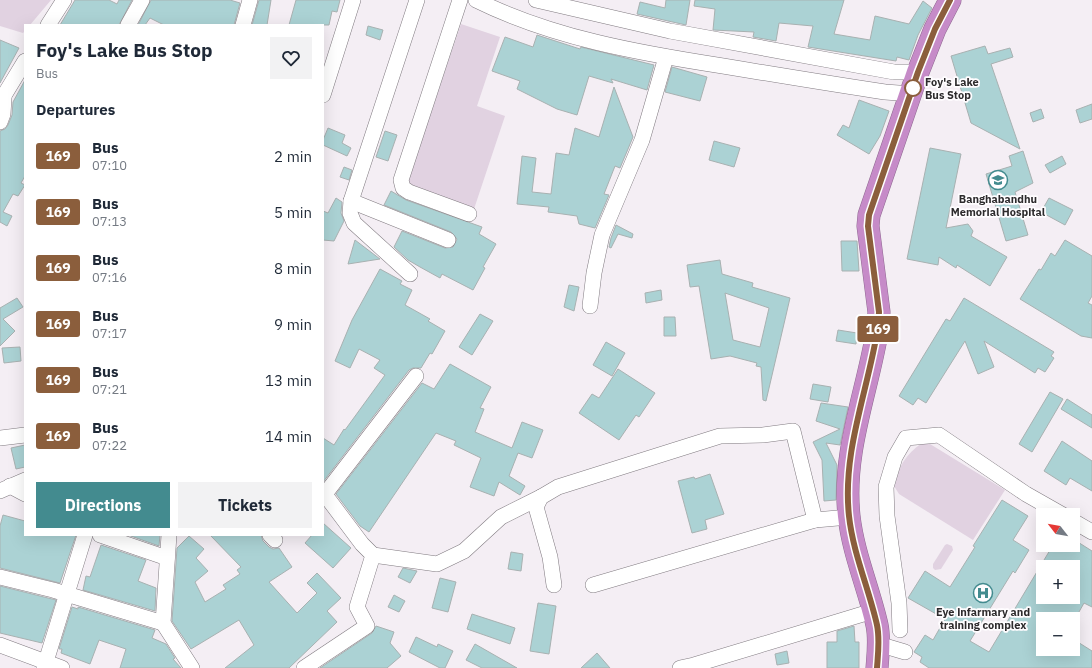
<!DOCTYPE html>
<html lang="en">
<head>
<meta charset="utf-8">
<style>
	:root { --surface:#fff; --page:#f2f2f3; --text:#1f2937; --muted:#747a83; --accent:#438b8f }
	body { margin:0; font-family:"IBM Plex Sans",sans-serif; background:var(--page); color:var(--text); height:100vh; display:flex; flex-direction:column; font-size:15px; white-space:nowrap }
	* { box-sizing:border-box; margin:0 }
	p { font-size:13px; color:var(--muted) }
	.icon { flex:none; width:22px; height:22px; fill:none; stroke:currentColor; stroke-width:2; stroke-linecap:round; stroke-linejoin:round }
	.map { position:relative; flex:1; overflow:hidden }
	.drawer { position:absolute; left:24px; top:24px; width:300px; height:512px; display:flex; flex-direction:column; background:var(--surface); border-radius:0px; box-shadow:0 4px 16px #0002 }
	.drawer>* { flex:none }
	.badge { padding:0 8px; border-radius:3px; font-size:14px; line-height:26px }
	.needle { width:26px; rotate:301deg }
	.tools { position:absolute; left:1036px; top:508px; display:grid; gap:8px }
	.tools a { display:grid; place-items:center; width:44px; height:44px; border-radius:0px; background:var(--surface); box-shadow:0 4px 16px #0002; font-size:20px }
	.map>.badge { position:absolute; translate:-50% -50%; box-shadow:0 0 0 2px #fff }
	h2 { padding:0 12px; font-size:15px; line-height:36px }
	.round { display:grid; place-items:center; flex:none; width:42px; height:42px; border-radius:0px; background:var(--page) }
	.headline { display:flex; align-items:center; justify-content:space-between; height:68px; padding:0 12px }
	h1 { font-size:19px; font-weight:700; line-height:30px }
	.button { display:flex; gap:8px; margin-top:auto; padding:8px 12px }
	.button a { flex:1; height:46px; border-radius:0px; background:var(--accent); color:#fff; font-size:16px; font-weight:700; line-height:46px; text-align:center }
	.button a+a { background:var(--page); color:var(--text) }
	ul { padding:0; list-style:none }
	li { display:flex; align-items:center; gap:12px; height:56px; padding:0 12px }
	li div { flex:1 }
	li b { display:block; font-size:15px }
	li em { font-style:normal }
	li .badge { min-width:44px; font-weight:700; text-align:center }
	.map>svg:first-child { display:block }
	.green { fill:#e1d2e1 }
	.building { fill:#abd2d4; stroke:#a8b1b1; fill-rule:evenodd }
	.lines { fill:none; stroke-linecap:round; stroke-linejoin:round }
	.minor-casing { stroke:#817b81; stroke-width:16 }
	.highway-casing { stroke:#906992; stroke-width:23 }
	.minor { stroke:#fff; stroke-width:15 }
	.highway { stroke:#c68bc8; stroke-width:22 }
	.line-casing { stroke:#fff; stroke-width:9 }
	.line { stroke:#8b5e3c; stroke-width:6 }
	.stop-dot { fill:#fff; stroke:#8b5e3c; stroke-width:2 }
	.labels { text-anchor:middle; stroke-width:3.5; stroke-linejoin:round; paint-order:stroke }
	.stop-label { font-size:11px; font-weight:bold; fill:#2d2b2d; stroke:#fffdff; text-anchor:start }
	.poi-label { font-size:11px; font-weight:bold; fill:#2d2b2d; stroke:#fffdff }
</style>
</head>
<body>
<div class="map">
<svg width="1092" height="668" viewBox="0 0 1092 668">
	<rect width="100%" height="100%" fill="#f4eef4"/>
	<g class="green">
		<polygon points="0,0 51,0 30,25 25,25 25,31 23,33 0,26"/>
		<polygon points="461,24 500,37 477,106 505,116 474,209 406,186"/>
		<path d="M922,443L930,444L1005,490L973,540L899,494L894,486C898,467 906,454 922,443Z"/>
		<polygon points="947,544 952,546 953,550 941,569 935,570 933,568 933,564 945,545"/>
	</g>
	<g class="building">
		<polygon points="75,0 109,0 117,4 119,0 132,0 119,25 60,25"/>
		<polygon points="151,0 230,0 240,3 234,25 164,25 150,18 145,25 138,25"/>
		<polygon points="259,0 271,0 267,25 252,25"/>
		<polygon points="296,0 340,0 337,12 332,11 329,25 289,25"/>
		<polygon points="666,0 690,0 686,25 637,14 640,2 665,8"/>
		<polygon points="695,0 844,0 834,34 870,40 875,16 909,24 923,1 932,8 918,35 909,60 897,57 896,61 808,47 813,26 779,23 776,41 753,37 754,32 713,30 715,9 694,6"/>
		<polygon points="368,26 383,30 380,40 366,35"/>
		<polygon points="537,35 580,49 581,47 654,65 647,90 611,79 613,83 589,76 577,115 557,109 517,89 520,81 492,71 505,37 533,47"/>
		<polygon points="0,40 19,48 0,83"/>
		<polygon points="985,46 988,54 1010,48 1013,57 991,64 1020,149 971,123 951,56"/>
		<polygon points="672,67 707,77 700,101 665,92"/>
		<polygon points="25,80 25,176 21,183 25,185 18,196 13,194 3,212 12,216 7,226 0,222 0,131 5,129 8,125 12,115 13,102"/>
		<polygon points="614,87 633,137 620,168 615,166 604,194 609,195 595,228 579,224 577,216 548,212 549,207 517,204 522,156 536,158 532,192 551,194 556,153 569,155 575,128 599,137"/>
		<polygon points="859,100 889,111 880,136 869,154 837,135 843,125 849,128"/>
		<polygon points="1092,104 1092,119 1080,123 1076,110"/>
		<polygon points="1041,109 1044,118 1033,122 1030,113"/>
		<polygon points="328,128 345,135 342,143 351,148 347,156 323,145 323,140"/>
		<polygon points="385,131 397,135 388,161 376,157"/>
		<polygon points="714,141 740,148 734,167 709,160"/>
		<polygon points="930,148 961,154 946,228 968,224 973,231 971,236 1007,257 990,286 957,265 956,268 939,257 938,265 907,259"/>
		<polygon points="1023,151 1033,183 1015,192 1028,235 1006,241 986,174 1012,166 1009,156"/>
		<polygon points="1062,156 1066,164 1050,173 1045,165"/>
		<polygon points="344,167 352,170 349,180 340,177"/>
		<polygon points="391,191 406,200 482,227 479,234 496,244 483,267 485,268 473,290 442,274 440,278 420,267 408,260 394,247 402,231 445,248 453,247 457,239 451,232 384,205"/>
		<polygon points="336,198 342,202 341,213 344,221 334,241 323,240 323,211 328,213"/>
		<polygon points="1049,198 1073,210 1065,225 1041,212"/>
		<polygon points="616,225 633,234 632,238 618,234 611,248 609,247 611,238"/>
		<polygon points="355,240 380,259 348,264"/>
		<polygon points="1065,240 1092,256 1092,296 1088,303 1092,305 1092,338 1081,336 1020,299 1039,269 1041,270 1051,253 1055,256"/>
		<polygon points="841,241 857,241 859,271 842,271"/>
		<path d="M720,260L722,274L753,283L752,287L790,298L766,401L763,400L761,367L756,366L757,363L730,356L711,359L699,286L690,287L687,265ZM725,293L769,308L760,347L733,340Z"/>
		<polygon points="380,269 402,281 400,284 412,290 405,305 430,319 428,321 445,331 432,354 430,353 421,368 413,368 409,370 323,482 323,438 334,445 344,429 345,430 385,375 374,368 380,360 359,349 350,368 335,361 352,320"/>
		<polygon points="569,285 579,287 574,311 564,307"/>
		<polygon points="661,290 662,300 646,303 645,293"/>
		<polygon points="17,298 23,307 3,319 15,331 0,346 0,308"/>
		<polygon points="964,298 1054,352 1051,356 1054,358 1045,372 1038,368 1035,373 984,341 994,367 978,374 965,341 926,403 918,398 913,405 899,396 946,319 950,321"/>
		<polygon points="480,314 493,321 472,355 459,347"/>
		<polygon points="664,317 675,317 676,336 664,336"/>
		<polygon points="838,330 857,333 856,344 836,341"/>
		<polygon points="606,342 625,353 612,376 593,365"/>
		<polygon points="20,347 21,361 4,363 2,348"/>
		<polygon points="450,364 491,387 480,408 484,409 475,432 512,448 522,422 543,430 532,458 518,453 509,476 525,486 520,495 499,482 494,496 470,487 481,458 454,445 456,441 436,433 369,532 360,526 336,494 422,383 434,389"/>
		<polygon points="618,369 655,393 639,417 636,415 619,440 579,413 592,394 599,398"/>
		<polygon points="813,384 831,387 828,402 810,399"/>
		<polygon points="1050,392 1063,399 1032,452 1019,444"/>
		<polygon points="1067,399 1092,415 1092,428 1061,409"/>
		<polygon points="821,403 848,407 840,445 826,443 837,465 836,500 824,501 822,460 813,442 840,429 816,421"/>
		<polygon points="1062,441 1092,461 1092,491 1070,478 1066,485 1044,471"/>
		<polygon points="25,445 25,467 16,469 11,448"/>
		<polygon points="710,474 724,514 705,520 707,529 692,533 678,481 694,477 695,479"/>
		<path d="M1002,500L1028,516L1013,540L1029,550L1015,573L1013,571L970,641L989,652L1053,545H1073V539L1092,551V607L1084,603L1075,619H1043V649H1073V639L1092,651V668H929L920,662L922,657L914,652L925,635L933,640L945,619L908,598L925,571L950,587L975,547L973,546ZM1043,567H1073V597H1043Z"/>
		<polygon points="3,515 25,521 25,535 76,535 60,583 0,568 0,526"/>
		<polygon points="323,523 351,548 333,568 305,543 312,535 323,535"/>
		<polygon points="128,535 160,535 159,546"/>
		<polygon points="210,535 261,535 263,541 269,547 273,549 279,548 292,567 269,582 297,613 317,593 307,583 317,573 341,598 327,611 337,622 289,668 225,668 254,645 239,620 191,649 172,621 177,548 189,536 204,549 196,558 208,571 195,582 205,602 226,589 223,585 240,574 237,570 241,567"/>
		<polygon points="101,545 146,560 138,581 156,588 155,611 83,590 86,576 90,577"/>
		<polygon points="511,552 523,554 521,571 508,569"/>
		<polygon points="403,568 417,571 410,583 398,577"/>
		<polygon points="440,578 456,582 448,612 432,608"/>
		<polygon points="0,586 56,600 42,643 0,633"/>
		<polygon points="394,595 405,601 399,612 388,607"/>
		<polygon points="538,603 556,606 549,654 530,651"/>
		<polygon points="72,607 78,609 78,607 155,630 152,638 166,644 175,658 173,659 181,668 120,668 126,649 99,640 90,664 61,653 62,649 59,649"/>
		<polygon points="472,614 515,628 510,644 467,629"/>
		<polygon points="376,626 394,632 390,643 401,656 387,668 320,668 372,633"/>
		<polygon points="854,626 855,642 859,642 859,668 827,668 827,642 837,642 837,631"/>
		<polygon points="416,637 437,647 438,644 453,651 445,668 440,668 409,652"/>
		<polygon points="475,644 517,668 482,668 466,660"/>
		<polygon points="787,651 789,663 777,665 775,654"/>
		<polygon points="597,653 610,668 581,668"/>
	</g>
	<g class="lines">
		<g class="minor-casing">
			<g id="minor">
				<polyline points="460,0 401,180 403,188 409,192 469,214"/>
				<path d="M476,0C553,38 639,53 723,66C777,75 831,84 885,92L912,94"/>
				<polyline points="536,0 670,31 894,72 918,72"/>
				<polyline points="48,25 64,0"/>
				<polyline points="128,25 142,0"/>
				<polyline points="243,25 250,0"/>
				<polyline points="323,95 353,0"/>
				<polyline points="0,102 25,61"/>
				<polyline points="0,122 3,114 4,98"/>
				<polyline points="351,201 448,240"/>
				<polyline points="410,274 354,223 350,213 351,201 417,0"/>
				<polyline points="590,306 594,273 602,235 642,140 666,57"/>
				<polyline points="0,438 25,435"/>
				<polyline points="10,486 25,494"/>
				<polyline points="0,491 25,480"/>
				<polyline points="325,494 416,376"/>
				<polyline points="1073,521 1092,532"/>
				<polyline points="100,535 167,558"/>
				<polyline points="169,535 163,623 192,668"/>
				<polyline points="270,535 275,540"/>
				<polyline points="373,555 437,564 464,551 501,517 541,497"/>
				<polyline points="0,577 53,590 163,623"/>
				<polyline points="554,585 550,557 536,507 541,497 558,487 720,436 763,435 793,431 815,520"/>
				<polyline points="593,585 815,520 849,517"/>
				<polyline points="900,630 899,603 887,516 886,487 895,457 906,438 939,435 1026,494 1063,515"/>
				<polyline points="878,644 905,652"/>
				<polyline points="0,645 62,668"/>
				<polyline points="44,668 85,535"/>
				<polyline points="304,668 367,626 357,607 373,555 362,544 323,492"/>
				<polyline points="680,668 694,665 873,611"/>
			</g>
		</g>
		<g class="highway-casing">
			<path id="highway" d="M877,668C878,654 880,639 877,625C869,589 853,553 849,516C842,450 868,391 878,327L879,312L868,226L869,215L918,72L935,29L950,0"/>
		</g>
		<use href="#minor" class="minor"/>
		<use href="#highway" class="highway"/>
	</g>
	<g class="lines">
		<g class="line-casing">
			<path id="line" d="M877,668C878,654 880,639 877,625C869,589 853,553 849,516C842,451 868,391 878,327L879,312L868,226L869,215L918,72L935,29L950,0"/>
		</g>
		<use href="#line" class="line"/>
	</g>
	<defs>
		<g id="university-ring" transform="scale(1)"><circle r="9.5" fill="#fffdff" stroke="#438b8f" stroke-width="1.5"/><path d="M0-5L7-2L0 1L-7-2ZM-4 1L0 2.5L4 1V4Q0 6-4 4Z" fill="#438b8f"/></g>
		<g id="hospital-ring" transform="scale(1)"><circle r="9.5" fill="#fffdff" stroke="#438b8f" stroke-width="1.5"/><path d="M-5-5h3v3.5h4V-5h3V5h-3V1.5h-4V5h-3Z" fill="#438b8f"/></g>
	</defs>
	<g fill-rule="evenodd">
		<use href="#university-ring" x="998" y="180"/>
		<use href="#hospital-ring" x="983" y="593"/>
	</g>
	<circle class="stop-dot" cx="913" cy="88" r="8"/>
	<g class="labels">
		<g class="stop-label">
			<text x="925" y="86">Foy's Lake<tspan x="925" dy="13">Bus Stop</tspan></text>
		</g>
		<g class="poi-label">
			<text x="998" y="203">Banghabandhu<tspan x="998" dy="13">Memorial Hospital</tspan></text>
			<text x="983" y="616">Eye infarmary and<tspan x="983" dy="13">training complex</tspan></text>
		</g>
	</g>
</svg>
<div class="tools">
<a><svg class="needle" viewBox="-14 -14 28 28"><path d="M0-13l5 13h-10z" fill="#e53935"/><path d="M0 13l5-13h-10z" fill="#747a83"/></svg></a>
<a>+</a>
<a>−</a>
</div>
<b class="badge" style="left:878px;top:329px;background:#8b5e3c;color:#fff">169</b>
<section class="drawer">
<div class="headline"><div><h1>Foy's Lake Bus Stop</h1><p>Bus</p></div><a class="round"><svg class="icon" aria-label="heart" viewBox="0 0 24 24"><path d="M12 20l-8-8c-3-5 5-10 8-4 3-6 11-1 8 4z"/></svg></a></div>
<h2>Departures</h2>
<ul>
<li><span class="badge" style="background:#8b5e3c;color:#fff">169</span><div><b>Bus</b><p>07:10</p></div><em>2 min</em></li>
<li><span class="badge" style="background:#8b5e3c;color:#fff">169</span><div><b>Bus</b><p>07:13</p></div><em>5 min</em></li>
<li><span class="badge" style="background:#8b5e3c;color:#fff">169</span><div><b>Bus</b><p>07:16</p></div><em>8 min</em></li>
<li><span class="badge" style="background:#8b5e3c;color:#fff">169</span><div><b>Bus</b><p>07:17</p></div><em>9 min</em></li>
<li><span class="badge" style="background:#8b5e3c;color:#fff">169</span><div><b>Bus</b><p>07:21</p></div><em>13 min</em></li>
<li><span class="badge" style="background:#8b5e3c;color:#fff">169</span><div><b>Bus</b><p>07:22</p></div><em>14 min</em></li>
</ul>
<div class="button"><a>Directions</a><a>Tickets</a></div>
</section>
</div>
</body>
</html>
